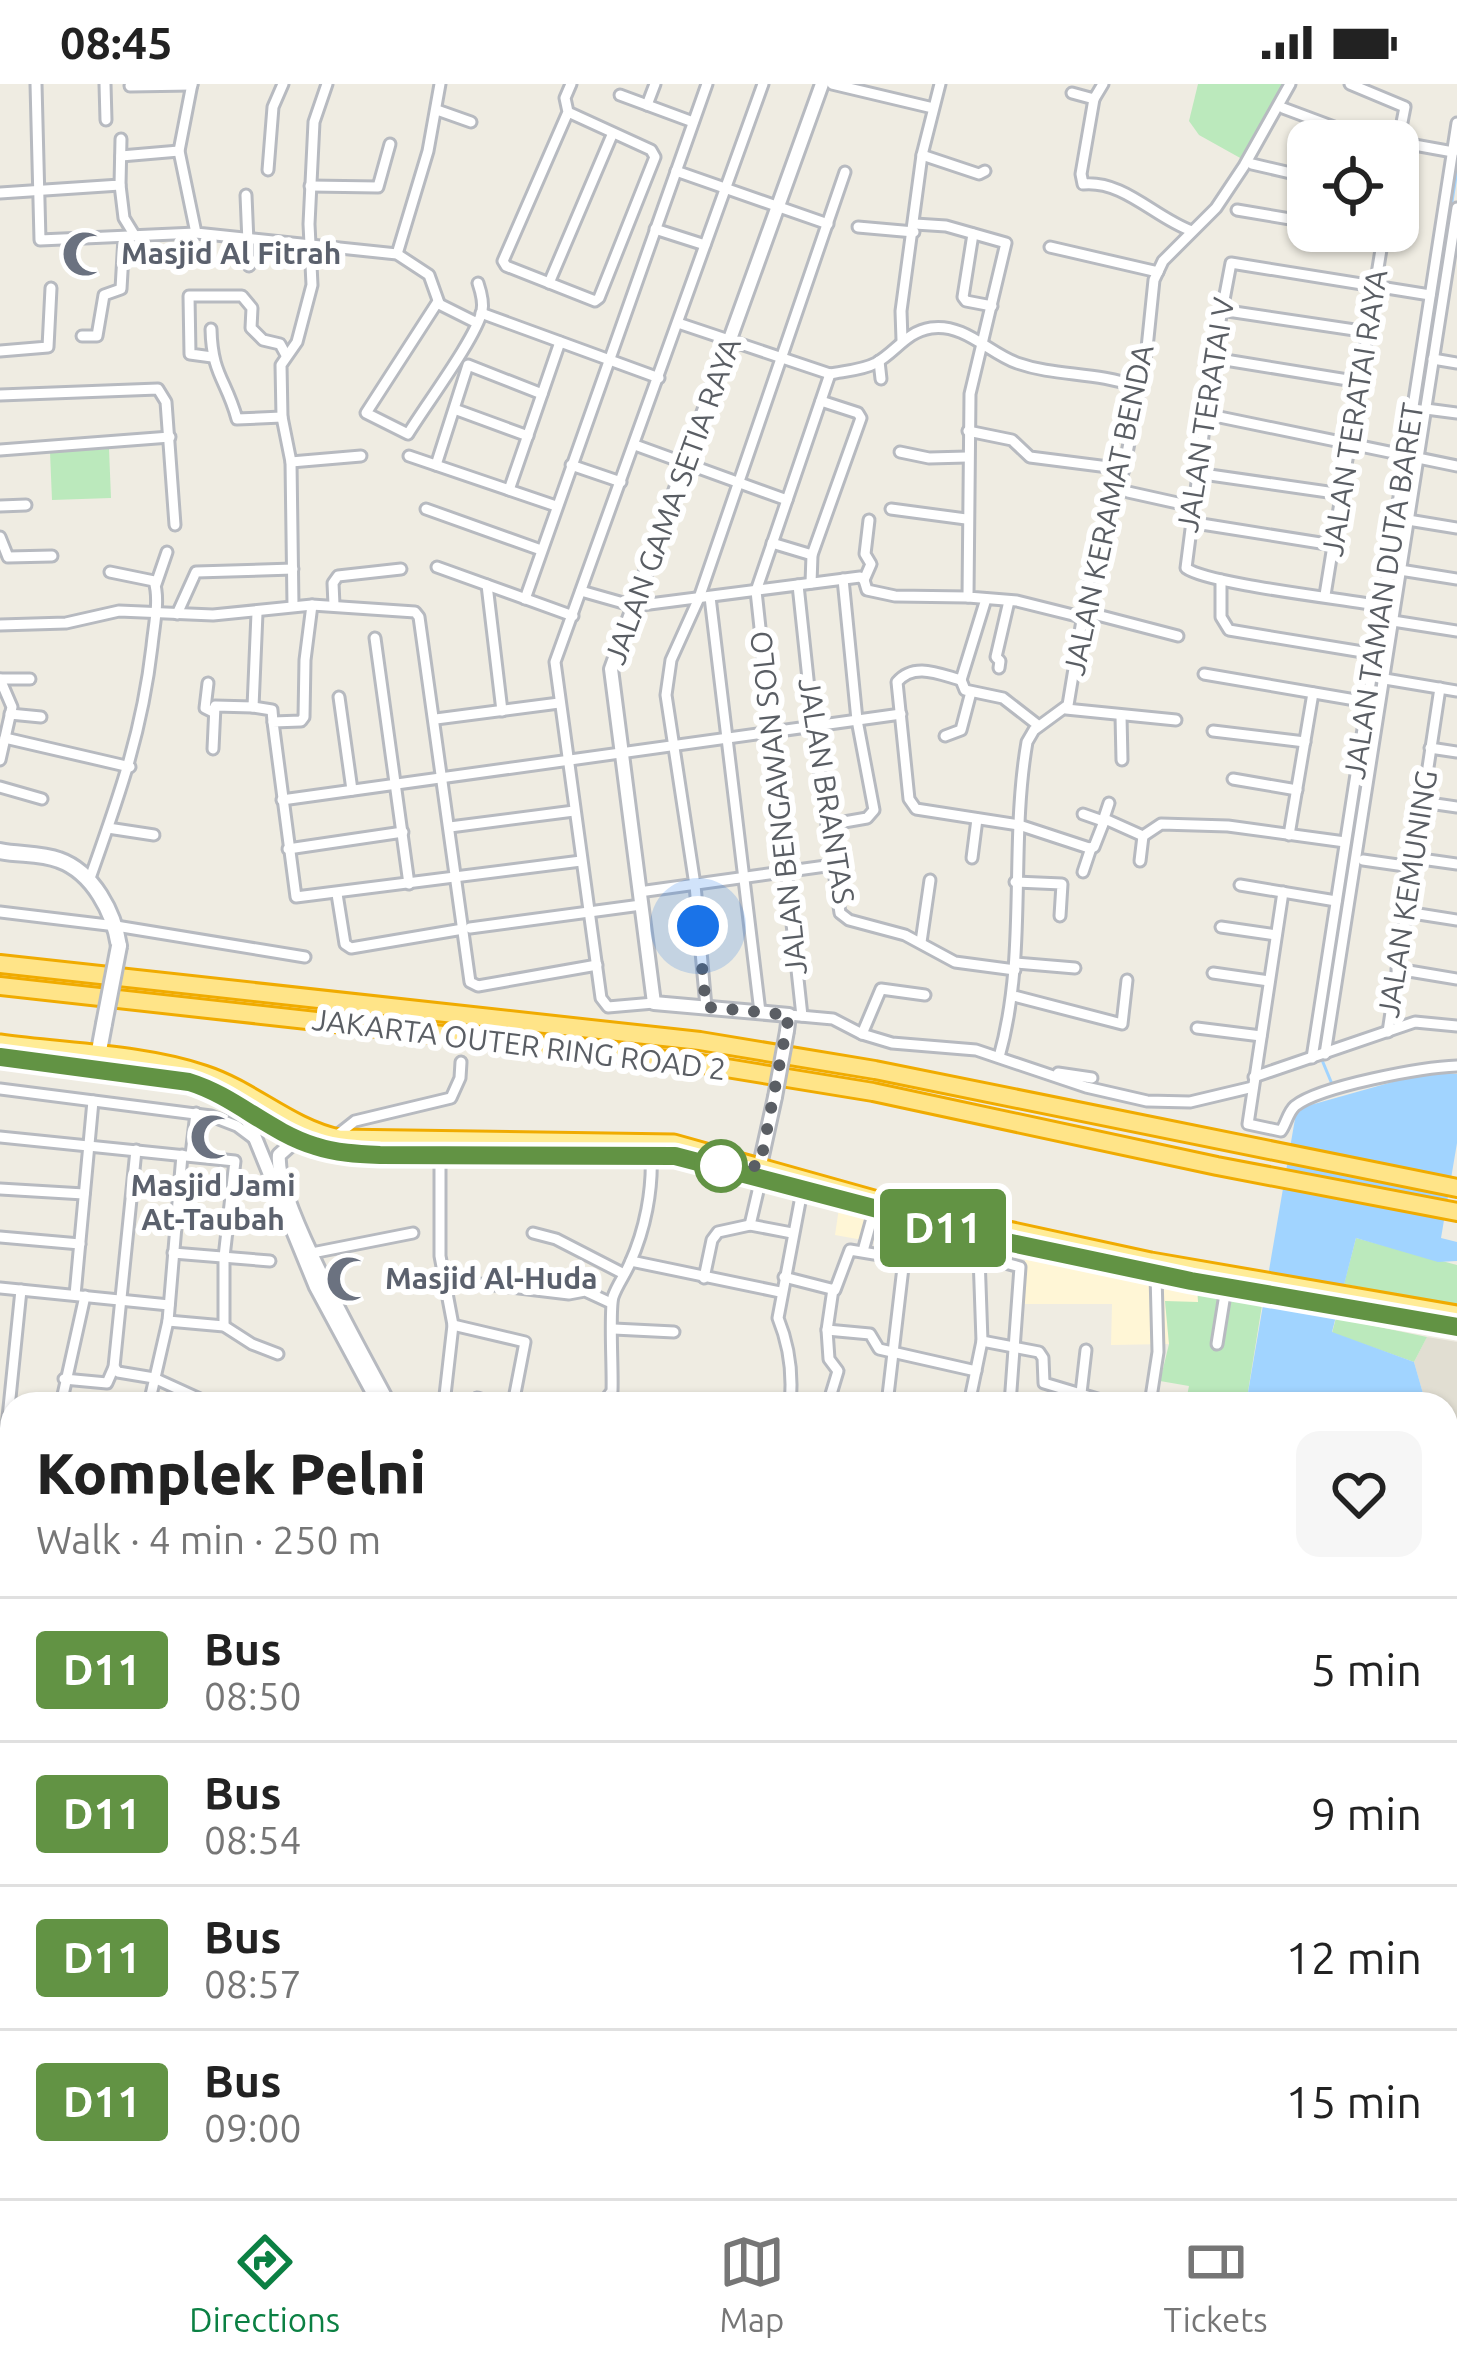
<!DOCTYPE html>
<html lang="en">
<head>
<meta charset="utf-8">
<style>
	:root { --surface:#fff; --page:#f6f6f6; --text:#222; --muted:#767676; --line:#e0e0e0; --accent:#0b8043 }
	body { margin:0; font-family:Ubuntu,sans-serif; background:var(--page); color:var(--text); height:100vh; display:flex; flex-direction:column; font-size:45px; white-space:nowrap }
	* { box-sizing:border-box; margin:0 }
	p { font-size:39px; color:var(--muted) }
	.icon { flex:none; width:66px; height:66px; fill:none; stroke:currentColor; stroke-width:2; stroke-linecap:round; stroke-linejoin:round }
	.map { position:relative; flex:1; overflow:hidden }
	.details { position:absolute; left:0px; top:1308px; width:1458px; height:807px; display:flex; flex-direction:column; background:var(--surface); border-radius:36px 36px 0 0; box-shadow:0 3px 9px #0004 }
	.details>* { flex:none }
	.badge { padding:0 24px; border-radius:9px; font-size:42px; line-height:78px }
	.fabs { position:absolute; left:1287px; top:36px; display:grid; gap:24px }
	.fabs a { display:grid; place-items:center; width:132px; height:132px; border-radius:24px; background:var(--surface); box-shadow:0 3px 9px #0004; font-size:60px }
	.you { position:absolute; width:60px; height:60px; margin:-30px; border:9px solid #fff; border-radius:50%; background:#1a73e8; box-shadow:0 0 0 18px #1a73e833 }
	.map>.badge { position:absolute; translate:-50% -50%; box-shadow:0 0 0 6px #fff }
	.round { display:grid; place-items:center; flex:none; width:126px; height:126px; border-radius:24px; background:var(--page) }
	.summary { display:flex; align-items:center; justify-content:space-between; height:204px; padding:0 36px }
	h1 { font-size:57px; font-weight:800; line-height:90px }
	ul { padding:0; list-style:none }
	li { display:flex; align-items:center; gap:36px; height:144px; padding:0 36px; border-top:3px solid var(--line) }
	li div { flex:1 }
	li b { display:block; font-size:45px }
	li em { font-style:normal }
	li .badge { min-width:132px; font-weight:700; text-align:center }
	.status { display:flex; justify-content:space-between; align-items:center; height:84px; padding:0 60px; background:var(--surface); direction:ltr }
	.status svg { height:33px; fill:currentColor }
	.menu { display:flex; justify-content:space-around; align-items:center; height:168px; border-top:3px solid var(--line); background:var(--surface); font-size:33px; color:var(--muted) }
	.menu a { display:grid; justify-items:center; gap:6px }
	.menu .current { color:var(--accent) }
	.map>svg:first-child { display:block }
	.commercial { fill:#fff6d6 }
	.education { fill:#e1ded2 }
	.green { fill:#bbe9bc }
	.water { fill:#a1d4ff }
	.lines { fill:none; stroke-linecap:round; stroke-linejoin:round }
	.stream { stroke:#a1d4ff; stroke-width:3 }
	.minor-casing { stroke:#b7bac0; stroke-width:15 }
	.tertiary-casing { stroke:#b7bac0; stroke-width:18 }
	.secondary-casing { stroke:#b7bbc2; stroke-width:20 }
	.trunk-casing { stroke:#f0ab00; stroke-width:21 }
	.motorway-casing { stroke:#f0ab00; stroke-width:22 }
	.minor { stroke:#fff; stroke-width:9 }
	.tertiary { stroke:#fff; stroke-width:12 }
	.secondary { stroke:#fff; stroke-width:14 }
	.trunk { stroke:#ffec97; stroke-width:15 }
	.motorway { stroke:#ffe488; stroke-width:16 }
	.tertiary-bridge-casing { stroke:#b7bac0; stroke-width:18; stroke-linecap:butt }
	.secondary-bridge-casing { stroke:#b7bbc2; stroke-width:20; stroke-linecap:butt }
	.tertiary-bridge { stroke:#fff; stroke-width:12 }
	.secondary-bridge { stroke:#fff; stroke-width:14 }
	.line-casing { stroke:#fff; stroke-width:27 }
	.line { stroke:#629344; stroke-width:18 }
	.walk { stroke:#5a5e64; stroke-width:12; stroke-dasharray:0 21.6 }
	.stop-dot { fill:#fff; stroke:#629344; stroke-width:6 }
	.labels { text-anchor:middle; stroke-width:12; stroke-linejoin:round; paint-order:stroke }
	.worship-label { font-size:30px; font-weight:bold; fill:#5b616d; stroke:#fff; text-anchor:start }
	.street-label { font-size:30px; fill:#5a5e64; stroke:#fff }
</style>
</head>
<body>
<div class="status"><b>08:45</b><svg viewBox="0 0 49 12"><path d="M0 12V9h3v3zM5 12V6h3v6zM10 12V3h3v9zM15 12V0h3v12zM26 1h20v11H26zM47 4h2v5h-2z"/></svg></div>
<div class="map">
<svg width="1457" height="2114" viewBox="0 0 1457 2114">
	<rect width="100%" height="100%" fill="#efece2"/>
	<g class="commercial">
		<polygon points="840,1117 971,1144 968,1175 835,1151"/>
		<polygon points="1025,1161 1197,1199 1198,1218 1165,1218 1169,1260 1111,1261 1112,1220 1025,1220"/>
	</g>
	<polygon class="education" points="1427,1253 1457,1258 1457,1338 1446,1339 1446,1320 1426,1320 1414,1278"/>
	<g class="green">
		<polygon points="1198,0 1284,0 1242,75 1199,51 1189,37"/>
		<polygon points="109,365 111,414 52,416 50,368"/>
		<polygon points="1356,1154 1457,1181 1457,1222 1344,1200"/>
		<polygon points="1197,1199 1263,1215 1246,1320 1186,1317 1189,1302 1160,1297 1169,1260 1165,1217 1198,1218"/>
		<polygon points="1336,1234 1427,1253 1414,1278 1332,1249"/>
		<polygon points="0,1509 12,1510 12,1664 0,1663"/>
		<polygon points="1446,1707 1457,1713 1457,1832 1446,1834"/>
	</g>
	<g class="water">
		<polygon points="1440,989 1457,990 1457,1059 1441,1154 1457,1158 1457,1177 1438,1178 1356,1154 1332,1248 1414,1278 1426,1320 1246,1320 1296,1029 1307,1022 1410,993"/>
		<polygon points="1446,1394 1457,1435 1457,1713 1446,1707"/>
	</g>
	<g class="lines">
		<g class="stream">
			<polyline points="1412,369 1457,86"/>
			<polyline points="1378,588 1411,378"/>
			<polyline points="1326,914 1377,597"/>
			<polyline points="1319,967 1321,947"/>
			<polyline points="1322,976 1332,1000"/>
			<polyline points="1446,1897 1457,1920"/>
		</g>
		<g class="minor-casing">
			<g id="minor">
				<polyline points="36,0 40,156 196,149"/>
				<polyline points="105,0 106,36"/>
				<polyline points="192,0 179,67 196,149 397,170 429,191 439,219"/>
				<polyline points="832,0 933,24"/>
				<polyline points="1350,0 1405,23 1398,59"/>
				<polyline points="130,2 192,1"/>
				<polyline points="1072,9 1094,15 1103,0"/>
				<polyline points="620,11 693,38"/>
				<path d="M1094,15L1081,90L1083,100C1124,96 1155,134 1192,147"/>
				<polyline points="647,21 655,0"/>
				<polyline points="1283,24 1342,46 1394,57"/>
				<polyline points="437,26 471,38"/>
				<polyline points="568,28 651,66 655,73 599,214 595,217 506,182 503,177 568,28 565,14 571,0"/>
				<polyline points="1398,58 1453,68"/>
				<polyline points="922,71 979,90 985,87"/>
				<polyline points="121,72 179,67"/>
				<polyline points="1252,80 1308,93"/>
				<polyline points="268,86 273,23 283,0"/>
				<polyline points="676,87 828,140"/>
				<polyline points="120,101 124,134 135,152"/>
				<polyline points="310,102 378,103 390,60"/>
				<polyline points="0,109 120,101 121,55"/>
				<polyline points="246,111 249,182"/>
				<polyline points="1237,126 1308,138"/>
				<polyline points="915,140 946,142 1006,159 970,310 968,513 1017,517 1081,533"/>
				<polyline points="858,143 914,148"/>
				<polyline points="655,145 705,161"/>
				<polyline points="1361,147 1383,151"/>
				<polyline points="973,150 963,213 966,217 992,222"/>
				<polyline points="1050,163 1158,188"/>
				<polyline points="397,170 428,67 440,0"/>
				<polyline points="549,199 612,51"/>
				<polyline points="1221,226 1368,248"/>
				<polyline points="481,229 659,294"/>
				<path d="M477,239L437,219L366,329L408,350C425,322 476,254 482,227C484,218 481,208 478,199"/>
				<polyline points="678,239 830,290"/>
				<path d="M211,245C212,291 226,295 237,335L282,333"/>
				<polyline points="82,252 97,252 104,211 121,205 124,153"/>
				<polyline points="902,256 901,227 922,71 940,0"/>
				<polyline points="0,267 48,263 51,204"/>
				<polyline points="212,273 190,270 189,212 242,212 252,224 251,244 263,256 280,260 286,271"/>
				<polyline points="1213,274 1360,298"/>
				<polyline points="1433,275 1457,279"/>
				<polyline points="879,277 881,295"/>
				<path d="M830,290C845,287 863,286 876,279C897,267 906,248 931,244C964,239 989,269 1017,279C1057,293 1094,287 1138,303"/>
				<polyline points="0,311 158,305 166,318 175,441"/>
				<polyline points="1426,325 1457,329"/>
				<polyline points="457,326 528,352"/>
				<polyline points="1205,330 1457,382"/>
				<polyline points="968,347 1012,356 1030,373 1124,385"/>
				<polyline points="635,361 787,416"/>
				<polyline points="0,366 170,353"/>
				<polyline points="900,368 929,374 967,373"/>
				<polyline points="409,372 556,422"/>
				<polyline points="291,378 361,372"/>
				<polyline points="436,381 468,281 542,310"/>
				<polyline points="571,381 621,398"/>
				<polyline points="1196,389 1342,410"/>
				<polyline points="509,406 560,258"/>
				<polyline points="1128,408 1191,422"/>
				<polyline points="0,422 26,421"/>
				<polyline points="426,425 541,466"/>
				<polyline points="891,425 966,435"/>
				<polyline points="1408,436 1457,444"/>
				<polyline points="1189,438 1333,461"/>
				<polyline points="0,453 8,473 52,472"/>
				<polyline points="772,459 812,471"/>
				<polyline points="437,483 573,532"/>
				<polyline points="1400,486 1457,495"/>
				<polyline points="864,496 867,506 895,512 968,513"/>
				<polyline points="864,496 871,480 865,470 869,436"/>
				<polyline points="1221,496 1221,533 1229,546 1375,570"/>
				<polyline points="811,499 812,471 861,334 858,329 821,317"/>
				<polyline points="156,500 167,468"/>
				<polyline points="487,501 502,627"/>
				<polyline points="798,501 813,642 840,829 849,836 905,851 955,878 1015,886"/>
				<polyline points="581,507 634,522 860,493 864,496"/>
				<polyline points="1325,511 1384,147"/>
				<polyline points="710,513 760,928"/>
				<polyline points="525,515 707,0"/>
				<polyline points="312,521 305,576 304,633 301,637 273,638 296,813 581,777"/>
				<polyline points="334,521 333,499 338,492 401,485"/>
				<polyline points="293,522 291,378 282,333 281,281 297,258 312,201 309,140 314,38 327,0"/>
				<path d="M1382,522C1345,515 1207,500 1186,484L1213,274L1231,179L1430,211"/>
				<polyline points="1082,527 1178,552"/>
				<polyline points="177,530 196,488 293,485"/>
				<polyline points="1393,537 1457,547"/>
				<polyline points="0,541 66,539 119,527 213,531 312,521 415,528 419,533 470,898 478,902 597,881"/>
				<polyline points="375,554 409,800"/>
				<polyline points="999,584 1000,577 996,573 1009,517"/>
				<polyline points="1204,590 1367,618"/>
				<polyline points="1379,594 1457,607"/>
				<polyline points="0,595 12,623 0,676"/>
				<polyline points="0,595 30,595"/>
				<path d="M961,596C939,590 914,578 897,598L909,715L916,725L1019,741L1089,764L1094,763L1105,735L1143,752"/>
				<polyline points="961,596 965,606 1003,614 1039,642"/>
				<polyline points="961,596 986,515"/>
				<polyline points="208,599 205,624 213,628"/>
				<polyline points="339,613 352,706"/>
				<polyline points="253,623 272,626 273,638"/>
				<polyline points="1066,625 1176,636"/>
				<polyline points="10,630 41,633"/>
				<polyline points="1121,632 1122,676"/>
				<polyline points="436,635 559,619"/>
				<polyline points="1213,647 1305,658"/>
				<polyline points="945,652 961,646 971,608"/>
				<polyline points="5,654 130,683"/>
				<polyline points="1430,664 1457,668"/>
				<polyline points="213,665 215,622 253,623 257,529"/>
				<polyline points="1233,695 1297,706"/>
				<polyline points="0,703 42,715"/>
				<polyline points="282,716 901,630"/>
				<polyline points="1422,718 1457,723"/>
				<polyline points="1083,730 1103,737 1109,719"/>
				<polyline points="827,741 867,734 874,726 857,636 843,495"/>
				<polyline points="450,743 574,727"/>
				<polyline points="108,744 154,751"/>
				<polyline points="1289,751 1313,609"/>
				<polyline points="1143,752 1161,740 1228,742 1345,758"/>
				<polyline points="288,765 403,748"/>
				<polyline points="972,774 977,735"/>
				<polyline points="1414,774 1457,780"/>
				<polyline points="1363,776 1412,783"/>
				<polyline points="1140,777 1143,752"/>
				<polyline points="1083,788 1091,764"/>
				<path d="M89,797C118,715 142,650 152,562C154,541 160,516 154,497L110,488"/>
				<polyline points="1015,798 1062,800 1060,832"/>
				<polyline points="1240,801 1336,817"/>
				<polyline points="639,808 833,781"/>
				<path d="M1283,808L1248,1040L1281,1047C1286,1040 1288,1028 1295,1022C1320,1002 1424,983 1457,982"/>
				<polyline points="337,810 345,860 351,864 463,845"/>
				<polyline points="0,828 116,842 305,873"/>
				<polyline points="1406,828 1457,836"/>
				<polyline points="1221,843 1276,851"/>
				<polyline points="470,844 641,821"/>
				<polyline points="921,858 930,796"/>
				<polyline points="1015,879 1075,884"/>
				<polyline points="1397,885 1457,895"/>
				<polyline points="1213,889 1269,897"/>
				<polyline points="1014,912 1122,940 1127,896"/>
				<polyline points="654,919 608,923 601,914 555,578 763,0"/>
				<polyline points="706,923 695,801 666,611 671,576 699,514 845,88"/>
				<polyline points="789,931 833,935 862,950 892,959 976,966 1086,1003 1147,1017 1190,1018 1253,1003"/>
				<polyline points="802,932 756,507 830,290"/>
				<polyline points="1197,944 1261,952"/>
				<polyline points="1388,948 1440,604"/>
				<polyline points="862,950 881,905 925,911"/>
				<polyline points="1325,970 1457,124"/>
				<path d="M999,973C1028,871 1009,762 1027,658L1034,646L1068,621L1088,500L1124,385L1147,264L1154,196L1163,177L1216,124L1244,82L1290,0"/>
				<polyline points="1312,974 1457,39"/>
				<polyline points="1058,989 1092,994"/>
				<polyline points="1254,993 1415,938 1457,942"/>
				<polyline points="0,1005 211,1032 237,1042 253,1054"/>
				<polyline points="336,1052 355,1037 451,1014 460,994 461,978"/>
				<polyline points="0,1053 235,1077 224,1173 224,1242"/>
				<polyline points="440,1070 440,1172 453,1241 444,1320"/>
				<polyline points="191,1071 196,1029"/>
				<polyline points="0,1105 84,1110"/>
				<polyline points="750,1141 761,1094"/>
				<polyline points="533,1149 556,1155 624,1190"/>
				<polyline points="0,1153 80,1160"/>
				<polyline points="981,1153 979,1172 1020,1183 1010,1320"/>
				<polyline points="863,1167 874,1127"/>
				<polyline points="173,1169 270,1177"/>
				<polyline points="312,1169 413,1149"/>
				<polyline points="631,1177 780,1208"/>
				<polyline points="784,1193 835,1206 850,1166 904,1175 887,1320"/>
				<polyline points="704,1194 712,1156 718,1148 750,1141 792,1149"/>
				<polyline points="446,1202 485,1200 569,1210 585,1207 611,1219"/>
				<polyline points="0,1204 169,1221"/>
				<polyline points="833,1205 827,1246 870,1250 879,1265 976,1287"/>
				<polyline points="75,1211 93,1017"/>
				<polyline points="168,1237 224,1242 252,1260 278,1270"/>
				<polyline points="453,1241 525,1258 513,1320"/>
				<polyline points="614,1245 674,1248"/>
				<polyline points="827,1246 829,1275 838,1287 828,1320"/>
				<polyline points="982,1257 1039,1268 1043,1274 1044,1299 1114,1320"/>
				<polyline points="1217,1260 1226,1204"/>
				<polyline points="114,1283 118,1288 154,1294 211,1320"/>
				<polyline points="64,1295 107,1299 114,1283 136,1066"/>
				<polyline points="1081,1309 1086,1266"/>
				<polyline points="61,1320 85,1212"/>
				<polyline points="145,1320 151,1311 168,1237 182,1071"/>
				<polyline points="417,1320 443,1315"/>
				<polyline points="472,1320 477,1314 496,1320"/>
				<path d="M569,1320L606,1315L612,1307C613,1286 609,1227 613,1213C617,1201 625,1191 630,1179C645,1146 653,1106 651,1069"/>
				<path d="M790,1320C793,1291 789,1261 778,1234L802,1107"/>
				<polyline points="969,1320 982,1257 979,1172"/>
				<polyline points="1150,1320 1158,1268 1156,1190"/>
				<polyline points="0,1412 21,1206"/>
				<polyline points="0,1613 12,1614"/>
				<polyline points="0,1663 12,1664"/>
				<polyline points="0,1715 12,1716"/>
				<polyline points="0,1763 12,1764"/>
				<polyline points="0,2016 12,1875"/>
				<polyline points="0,2073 12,2074"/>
				<polyline points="341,2103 395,2108"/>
				<polyline points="991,2103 992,2114"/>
				<polyline points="1129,2103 1181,2114"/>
				<polyline points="146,2114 147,2103"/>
				<polyline points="297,2114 298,2103"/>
				<polyline points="513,2114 514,2103"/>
				<polyline points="613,2114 614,2103"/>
				<polyline points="714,2114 714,2103"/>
				<polyline points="771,2114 772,2103"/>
				<polyline points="1090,2114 1103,2114"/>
				<polyline points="1111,2114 1114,2103"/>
				<polyline points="1238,2114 1243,2103"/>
				<polyline points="1298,2114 1304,2103"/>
			</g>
		</g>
		<g class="tertiary-casing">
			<g id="tertiary">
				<polyline points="787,947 789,931 654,919 611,585 822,0"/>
				<polyline points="242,1022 316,1203 379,1320"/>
				<path d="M297,1055L279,1071C274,1115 365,1274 389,1320"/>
				<polyline points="760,1081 775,1013"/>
				<polyline points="0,1509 12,1510"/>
				<polyline points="0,1819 12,1820"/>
				<polyline points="453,2114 454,2103"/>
			</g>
		</g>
		<g class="secondary-casing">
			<g id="secondary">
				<path d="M0,767C19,771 41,769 59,776C93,788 114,829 119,862"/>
				<polyline points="98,972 104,940"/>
			</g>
		</g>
		<g class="trunk-casing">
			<g id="trunk">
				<path d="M0,959C64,968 143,969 204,990C253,1006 289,1043 339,1054L674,1059L885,1118L990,1142L1151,1177L1457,1230"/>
				<polyline points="0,973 189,998 217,1007 279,1045 315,1062 380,1071 675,1072 988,1154 1253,1209 1457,1243"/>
			</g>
		</g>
		<g class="motorway-casing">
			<g id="motorway">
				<polyline points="0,880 700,957 875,986 1457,1104"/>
				<polyline points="0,902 696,979 873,1008 1217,1082 1457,1128"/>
			</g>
		</g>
		<use href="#minor" class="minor"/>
		<use href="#tertiary" class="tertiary"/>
		<use href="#secondary" class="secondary"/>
		<use href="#trunk" class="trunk"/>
		<use href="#motorway" class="motorway"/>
		<g class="tertiary-bridge-casing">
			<polyline id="tertiary-bridge" points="775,1013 787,947"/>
		</g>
		<g class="secondary-bridge-casing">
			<polyline id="secondary-bridge" points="104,940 119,862"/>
		</g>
		<use href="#tertiary-bridge" class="tertiary-bridge"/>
		<use href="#secondary-bridge" class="secondary-bridge"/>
	</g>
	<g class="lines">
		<g class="line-casing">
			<path id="line" d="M0,973L189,998C235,1012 269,1048 315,1062C336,1069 358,1070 380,1071L675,1072L988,1154L1191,1197L1457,1243"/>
		</g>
		<use href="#line" class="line"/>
		<polyline class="walk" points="698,842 706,923 789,931 760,1082 721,1082"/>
	</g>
	<defs>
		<g id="mosque-bare" transform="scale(3.6)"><path d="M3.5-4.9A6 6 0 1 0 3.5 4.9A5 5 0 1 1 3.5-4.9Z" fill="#6b7280" stroke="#fff" stroke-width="2.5" paint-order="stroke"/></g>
	</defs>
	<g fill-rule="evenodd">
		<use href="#mosque-bare" x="85" y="170"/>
		<use href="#mosque-bare" x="213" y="1053"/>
		<use href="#mosque-bare" x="349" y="1195"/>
	</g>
	<circle class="stop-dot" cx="721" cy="1082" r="24"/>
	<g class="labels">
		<g class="worship-label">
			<text x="121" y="180">Masjid Al Fitrah</text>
			<text x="213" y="1112" text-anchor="middle">Masjid Jami<tspan x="213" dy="34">At-Taubah</tspan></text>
			<text x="385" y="1205">Masjid Al-Huda</text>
		</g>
		<g class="street-label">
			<text transform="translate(1355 329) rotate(-81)" y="10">JALAN TERATAI RAYA</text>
			<text transform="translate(1206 331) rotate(-81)" y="10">JALAN TERATAI V</text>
			<text transform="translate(673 417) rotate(-70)" y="10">JALAN GAMA SETIA RAYA</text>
			<text transform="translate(1109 426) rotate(-78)" y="10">JALAN KERAMAT BENDA</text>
			<text transform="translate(1384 507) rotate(-81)" y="10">JALAN TAMAN DUTA BARET</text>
			<text transform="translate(826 707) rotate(81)" y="10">JALAN BRANTAS</text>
			<text transform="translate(779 719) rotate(-96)" y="10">JALAN BENGAWAN SOLO</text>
			<text transform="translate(1408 810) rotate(-81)" y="10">JALAN KEMUNING</text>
			<text transform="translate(519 961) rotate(7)" y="10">JAKARTA OUTER RING ROAD 2</text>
		</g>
	</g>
</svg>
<div class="fabs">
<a><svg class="icon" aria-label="locate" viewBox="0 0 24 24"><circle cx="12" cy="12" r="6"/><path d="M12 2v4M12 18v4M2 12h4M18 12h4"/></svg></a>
</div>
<div class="you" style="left:698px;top:842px"></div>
<b class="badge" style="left:943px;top:1144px;background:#629344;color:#fff">D11</b>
<section class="details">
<div class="summary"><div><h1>Komplek Pelni</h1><p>Walk · 4 min · 250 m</p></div><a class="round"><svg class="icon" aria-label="heart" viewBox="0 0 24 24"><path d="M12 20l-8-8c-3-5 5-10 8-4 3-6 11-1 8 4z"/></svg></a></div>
<ul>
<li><span class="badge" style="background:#629344;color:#fff">D11</span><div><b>Bus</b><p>08:50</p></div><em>5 min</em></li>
<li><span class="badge" style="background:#629344;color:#fff">D11</span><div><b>Bus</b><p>08:54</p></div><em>9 min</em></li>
<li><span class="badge" style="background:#629344;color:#fff">D11</span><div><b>Bus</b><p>08:57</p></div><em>12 min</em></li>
<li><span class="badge" style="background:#629344;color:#fff">D11</span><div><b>Bus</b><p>09:00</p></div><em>15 min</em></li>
</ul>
</section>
</div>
<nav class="menu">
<a class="current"><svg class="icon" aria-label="directions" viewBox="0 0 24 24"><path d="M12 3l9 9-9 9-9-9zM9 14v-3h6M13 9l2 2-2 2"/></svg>Directions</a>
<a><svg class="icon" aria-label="map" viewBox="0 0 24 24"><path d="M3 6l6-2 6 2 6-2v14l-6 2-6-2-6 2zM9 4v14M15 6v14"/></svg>Map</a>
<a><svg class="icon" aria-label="tickets" viewBox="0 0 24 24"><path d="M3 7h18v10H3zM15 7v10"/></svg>Tickets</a>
</nav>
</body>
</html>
